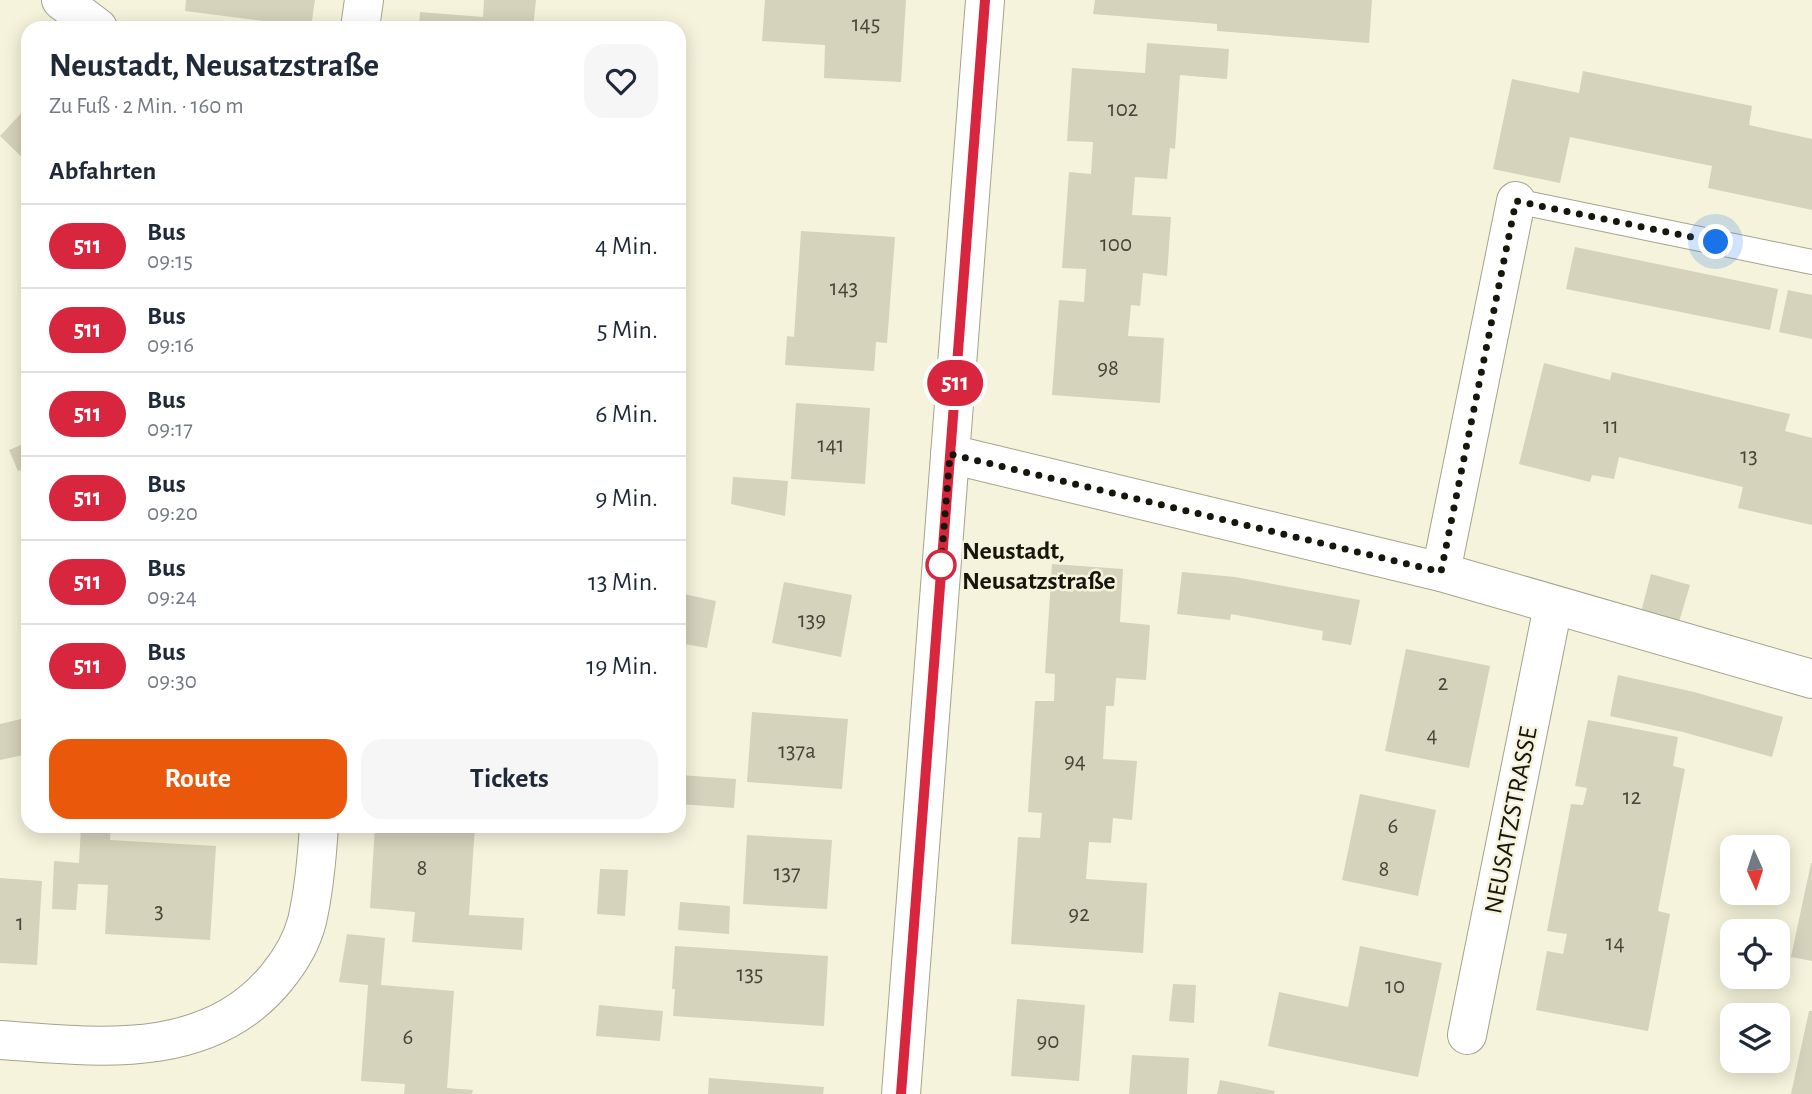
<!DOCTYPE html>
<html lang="de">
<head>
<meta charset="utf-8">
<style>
	:root { --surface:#fff; --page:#f6f6f7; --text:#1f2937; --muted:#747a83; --line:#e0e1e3; --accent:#ea580c }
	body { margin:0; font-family:"Alegreya Sans",sans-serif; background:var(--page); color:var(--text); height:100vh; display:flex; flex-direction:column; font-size:26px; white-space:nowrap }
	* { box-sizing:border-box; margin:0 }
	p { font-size:23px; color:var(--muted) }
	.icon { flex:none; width:38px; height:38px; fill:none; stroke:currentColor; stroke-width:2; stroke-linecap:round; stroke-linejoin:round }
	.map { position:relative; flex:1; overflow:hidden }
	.details { position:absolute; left:21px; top:21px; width:665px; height:812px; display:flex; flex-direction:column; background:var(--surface); border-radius:21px; box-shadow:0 4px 18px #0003 }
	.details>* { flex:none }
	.badge { padding:0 14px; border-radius:23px; font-size:24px; line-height:46px }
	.needle { width:46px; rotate:177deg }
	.buttons { position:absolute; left:1720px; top:835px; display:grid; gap:14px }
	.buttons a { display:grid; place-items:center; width:70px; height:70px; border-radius:14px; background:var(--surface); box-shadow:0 4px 18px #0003; font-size:35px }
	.you { position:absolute; width:35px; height:35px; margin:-18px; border:5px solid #fff; border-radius:50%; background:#1a73e8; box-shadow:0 0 0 10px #1a73e833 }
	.map>.badge { position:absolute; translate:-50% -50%; box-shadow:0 0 0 4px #fff }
	h2 { padding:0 28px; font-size:26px; line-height:63px }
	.round { display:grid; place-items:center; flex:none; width:74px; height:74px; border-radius:21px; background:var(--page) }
	.summary { display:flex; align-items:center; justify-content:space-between; height:119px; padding:0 28px }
	h1 { font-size:33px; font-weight:700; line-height:52px }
	.primary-button { display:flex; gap:14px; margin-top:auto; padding:14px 28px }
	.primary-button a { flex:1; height:80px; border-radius:21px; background:var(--accent); color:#fff; font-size:28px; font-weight:700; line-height:80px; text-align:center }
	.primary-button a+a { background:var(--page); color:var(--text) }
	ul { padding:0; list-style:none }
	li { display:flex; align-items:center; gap:21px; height:84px; padding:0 28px; border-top:2px solid var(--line) }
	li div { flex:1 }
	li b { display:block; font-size:26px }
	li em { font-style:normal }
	li .badge { min-width:77px; font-weight:700; text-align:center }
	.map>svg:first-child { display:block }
	.building { fill:#d5d3bb }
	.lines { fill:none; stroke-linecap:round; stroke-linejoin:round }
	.service-casing { stroke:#a5a38d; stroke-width:26 }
	.minor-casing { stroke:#a5a38d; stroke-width:40 }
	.tertiary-casing { stroke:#a5a38d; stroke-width:40 }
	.service { stroke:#fff; stroke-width:24 }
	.minor { stroke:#fff; stroke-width:38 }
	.tertiary { stroke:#fff; stroke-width:38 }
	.line-casing { stroke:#fff; stroke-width:16 }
	.line { stroke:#d7263d; stroke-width:10 }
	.walk { stroke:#17160d; stroke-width:7; stroke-dasharray:0 12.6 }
	.stop-dot { fill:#fff; stroke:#d7263d; stroke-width:3.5 }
	.labels { text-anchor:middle; stroke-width:5; stroke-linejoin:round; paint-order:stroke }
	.number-label { font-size:23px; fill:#464538 }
	.stop-label { font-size:26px; font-weight:bold; fill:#17160d; stroke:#f5f3db; text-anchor:start }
	.street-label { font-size:26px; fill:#17160d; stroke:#f5f3db }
</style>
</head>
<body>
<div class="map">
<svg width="1812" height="1094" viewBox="0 0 1812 1094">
	<rect width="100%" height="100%" fill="#f5f3db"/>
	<g class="building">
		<polygon points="186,0 315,0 311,27 185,11"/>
		<polygon points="484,0 536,0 533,28 419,28 420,12 483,17"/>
		<polygon points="765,0 906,0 901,82 824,78 825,45 762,41"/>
		<polygon points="1095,0 1372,0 1369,43 1217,31 1217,24 1093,14"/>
		<polygon points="1147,43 1229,49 1227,79 1180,75 1175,149 1170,148 1167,179 1135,177 1132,215 1171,217 1167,276 1143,273 1140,306 1131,305 1128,336 1164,338 1160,403 1052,395 1059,300 1084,302 1086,269 1062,268 1069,172 1091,174 1093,142 1067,141 1072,68 1145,73"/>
		<polygon points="1583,71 1752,106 1749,125 1812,139 1812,210 1708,188 1712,166 1570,137 1560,183 1493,169 1512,79 1579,93"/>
		<polygon points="28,106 28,163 0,136"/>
		<polygon points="801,231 895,237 887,343 876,342 874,371 785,365 787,336 794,337"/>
		<polygon points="1575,247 1778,289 1770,330 1566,289"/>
		<polygon points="1788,290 1812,295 1812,339 1779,332"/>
		<polygon points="1544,363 1610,380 1612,372 1790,414 1785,431 1812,438 1812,525 1738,508 1743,487 1619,457 1614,479 1592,475 1590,482 1519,464"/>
		<polygon points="796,403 870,408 865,484 791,479"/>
		<polygon points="28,442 28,467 18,471 9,450"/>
		<polygon points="733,477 788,481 785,516 731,504"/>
		<polygon points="1052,564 1123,569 1120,622 1150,625 1146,680 1116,678 1114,706 1106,706 1103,759 1137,761 1132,820 1113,818 1111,843 1089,842 1086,879 1147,883 1143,953 1011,944 1018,837 1040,838 1042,813 1028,812 1035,701 1054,701 1055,674 1045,673"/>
		<polygon points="1182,572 1235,577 1360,600 1351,645 1322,640 1323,631 1231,614 1230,620 1177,614"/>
		<polygon points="1651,574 1690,585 1679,622 1641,612"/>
		<polygon points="784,582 852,595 841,657 772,643"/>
		<polygon points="679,593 716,601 707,648 679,643"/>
		<polygon points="1406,649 1490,666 1469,768 1385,751"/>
		<polygon points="1618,675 1694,692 1783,717 1772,757 1683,732 1610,716"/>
		<polygon points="752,712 848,719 842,789 747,782"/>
		<polygon points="21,719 28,754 0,760 0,724"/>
		<polygon points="1588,720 1678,737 1673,766 1685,769 1658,911 1670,914 1648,1031 1536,1010 1547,951 1563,954 1567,934 1547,931 1571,804 1583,805 1587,788 1575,786"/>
		<polygon points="680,775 736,779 734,808 679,804"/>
		<polygon points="1360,794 1436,810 1418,896 1342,880"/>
		<polygon points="81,826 111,826 110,840 216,846 210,940 105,934 108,885 78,884 76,910 52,909 54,861 79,863"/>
		<polygon points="375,826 475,826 469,915 524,918 522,950 412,942 415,912 370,908"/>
		<polygon points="747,835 832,840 827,909 743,904"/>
		<polygon points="1811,863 1812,863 1812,961 1791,957"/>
		<polygon points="600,869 628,870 625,916 597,914"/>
		<polygon points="0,878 42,881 37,965 0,963"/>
		<polygon points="680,902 730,906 729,934 678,930"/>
		<polygon points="347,934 385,938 381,985 454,991 447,1088 473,1090 472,1094 404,1094 405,1084 361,1081 368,985 339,982"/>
		<polygon points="675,946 828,956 824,1026 673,1016 675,989 672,989"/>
		<polygon points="1360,946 1442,963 1418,1077 1268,1046 1279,992 1348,1007"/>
		<polygon points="1173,984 1196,985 1194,1023 1169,1021"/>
		<polygon points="1017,999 1085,1005 1079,1081 1011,1076"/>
		<polygon points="599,1005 663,1011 660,1041 596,1036"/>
		<polygon points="1809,1011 1812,1011 1812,1094 1791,1094"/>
		<polygon points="1132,1055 1189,1058 1187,1094 1129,1094"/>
		<polygon points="709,1078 824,1087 823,1094 708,1094"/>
		<polygon points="1220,1080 1275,1091 1274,1094 1217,1094"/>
	</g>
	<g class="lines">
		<g class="service-casing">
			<polyline id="service" points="1516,201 1812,262"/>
		</g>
		<g class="minor-casing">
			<g id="minor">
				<polyline points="61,0 98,28"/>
				<polyline points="360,28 364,0"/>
				<polyline points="950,454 1441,572 1812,679"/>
				<polyline points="1441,572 1516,201"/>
				<polyline points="1467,1035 1553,606"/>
				<path d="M0,1040C96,1047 209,1062 277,977C290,961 302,941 307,921C314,891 317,857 319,826"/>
			</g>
		</g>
		<g class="tertiary-casing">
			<polyline id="tertiary" points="901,1094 985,0"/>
		</g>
		<use href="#service" class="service"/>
		<use href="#minor" class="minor"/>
		<use href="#tertiary" class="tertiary"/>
	</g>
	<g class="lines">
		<g class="line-casing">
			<polyline id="line" points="901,1094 985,0"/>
		</g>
		<use href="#line" class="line"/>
		<polyline class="walk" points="941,565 940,577 950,454 1441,572 1516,201 1716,242"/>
	</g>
	<circle class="stop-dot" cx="941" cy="565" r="14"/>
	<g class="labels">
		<g class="number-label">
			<text x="866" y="31">145</text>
			<text x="1123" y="116">102</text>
			<text x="1116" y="251">100</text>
			<text x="844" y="295">143</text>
			<text x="1108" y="375">98</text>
			<text x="1611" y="433">11</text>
			<text x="831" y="452">141</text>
			<text x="1749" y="463">13</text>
			<text x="812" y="627">139</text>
			<text x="1443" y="690">2</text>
			<text x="1432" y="742">4</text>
			<text x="797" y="758">137a</text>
			<text x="1075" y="768">94</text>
			<text x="1632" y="804">12</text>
			<text x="1393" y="833">6</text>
			<text x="422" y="875">8</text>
			<text x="1384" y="876">8</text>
			<text x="787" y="880">137</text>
			<text x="159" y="918">3</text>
			<text x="1079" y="921">92</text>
			<text x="20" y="930">1</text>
			<text x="1615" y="950">14</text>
			<text x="750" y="981">135</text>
			<text x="1395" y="993">10</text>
			<text x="408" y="1044">6</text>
			<text x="1048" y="1048">90</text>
		</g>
		<g class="stop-label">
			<text x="962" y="559">Neustadt,<tspan x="962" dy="30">Neusatzstraße</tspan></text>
		</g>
		<g class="street-label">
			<text transform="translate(1510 820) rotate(-79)" y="9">NEUSATZSTRASSE</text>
		</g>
	</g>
</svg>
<div class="buttons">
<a><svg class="needle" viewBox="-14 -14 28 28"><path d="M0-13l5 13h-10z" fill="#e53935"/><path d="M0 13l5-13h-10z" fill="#747a83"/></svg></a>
<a><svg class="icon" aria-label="locate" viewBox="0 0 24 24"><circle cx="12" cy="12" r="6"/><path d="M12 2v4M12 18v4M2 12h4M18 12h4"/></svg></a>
<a><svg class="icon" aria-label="layers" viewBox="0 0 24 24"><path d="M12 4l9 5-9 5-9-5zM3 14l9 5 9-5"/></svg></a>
</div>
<div class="you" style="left:1716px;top:242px"></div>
<b class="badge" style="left:955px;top:383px;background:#d7263d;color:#fff">511</b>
<section class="details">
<div class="summary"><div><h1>Neustadt, Neusatzstraße</h1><p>Zu Fuß · 2 Min. · 160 m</p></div><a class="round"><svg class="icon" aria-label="heart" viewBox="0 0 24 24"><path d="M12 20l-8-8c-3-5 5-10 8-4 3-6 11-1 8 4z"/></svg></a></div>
<h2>Abfahrten</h2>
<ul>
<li><span class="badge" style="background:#d7263d;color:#fff">511</span><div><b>Bus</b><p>09:15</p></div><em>4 Min.</em></li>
<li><span class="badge" style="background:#d7263d;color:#fff">511</span><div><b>Bus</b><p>09:16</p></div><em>5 Min.</em></li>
<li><span class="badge" style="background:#d7263d;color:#fff">511</span><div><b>Bus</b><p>09:17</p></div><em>6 Min.</em></li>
<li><span class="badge" style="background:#d7263d;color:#fff">511</span><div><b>Bus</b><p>09:20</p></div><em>9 Min.</em></li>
<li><span class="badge" style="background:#d7263d;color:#fff">511</span><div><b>Bus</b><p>09:24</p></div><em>13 Min.</em></li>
<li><span class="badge" style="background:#d7263d;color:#fff">511</span><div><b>Bus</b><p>09:30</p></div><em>19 Min.</em></li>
</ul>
<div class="primary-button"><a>Route</a><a>Tickets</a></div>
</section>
</div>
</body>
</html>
